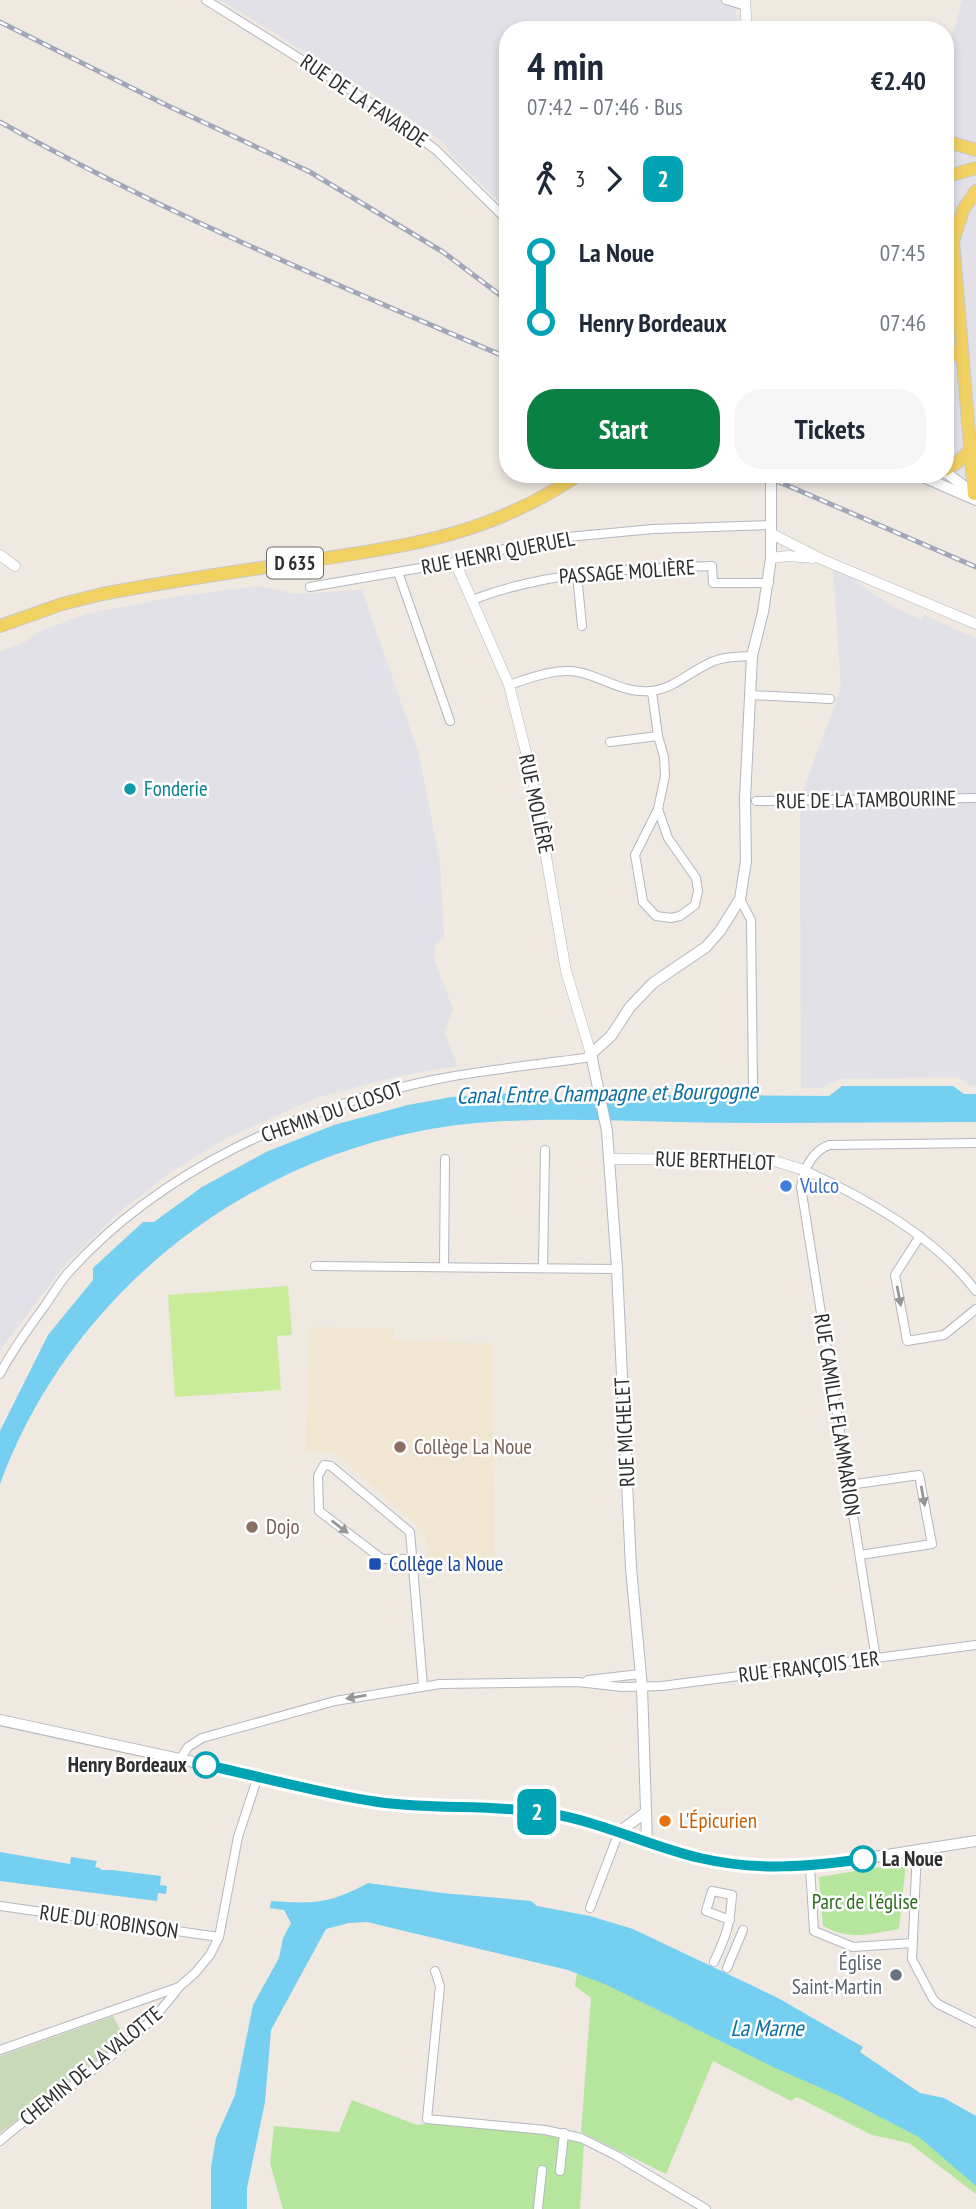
<!DOCTYPE html>
<html lang="en">
<head>
<meta charset="utf-8">
<style>
	:root { --surface:#fff; --page:#f6f6f7; --text:#1f2937; --muted:#747a83; --accent:#0b8043 }
	body { margin:0; font-family:"PT Sans Narrow",sans-serif; background:var(--page); color:var(--text); height:100vh; display:flex; flex-direction:column; font-size:26px; white-space:nowrap }
	* { box-sizing:border-box; margin:0 }
	p { font-size:23px; color:var(--muted) }
	.icon { flex:none; width:38px; height:38px; fill:none; stroke:currentColor; stroke-width:2; stroke-linecap:round; stroke-linejoin:round }
	.map { position:relative; flex:1; overflow:hidden }
	.details { position:absolute; left:499px; top:21px; width:455px; height:462px; display:flex; flex-direction:column; background:var(--surface); border-radius:28px; box-shadow:0 4px 10px #0003 }
	.details>* { flex:none }
	.badge { padding:0 14px; border-radius:10px; font-size:24px; line-height:46px }
	.map>.badge { position:absolute; translate:-50% -50%; box-shadow:0 0 0 4px #fff }
	.legs { display:flex; align-items:center; gap:10px; height:77px; padding:0 28px; font-size:23px }
	.legs p { margin-inline-start:auto }
	.head { display:flex; align-items:center; justify-content:space-between; height:119px; padding:0 28px }
	h1 { font-size:38px; font-weight:700; line-height:52px }
	.cta { display:flex; gap:14px; margin-top:auto; padding:14px 28px }
	.cta a { flex:1; height:80px; border-radius:28px; background:var(--accent); color:#fff; font-size:28px; font-weight:700; line-height:80px; text-align:center }
	.cta a+a { background:var(--page); color:var(--text) }
	ul { padding:0 28px; list-style:none }
	li { display:flex; align-items:center; gap:24px; height:70px; font-size:26px }
	li i { display:grid; place-items:center; width:10px; height:100%; margin:0 9px; background:currentColor }
	li i::after { content:''; width:18px; height:18px; margin:-9px; border:5px solid; border-radius:50%; background:var(--surface) }
	li p { margin-inline-start:auto }
	li:first-child i { background:linear-gradient(#0000 50%,currentColor 0) }
	li:last-child i { background:linear-gradient(currentColor 50%,#0000 0) }
	.map>svg:first-child { display:block }
	.industrial { fill:#e3e1e8 }
	.education { fill:#f0e6d1 }
	.green { fill:#b6e59e }
	.cemetery { fill:#c8d9b8 }
	.pitch { fill:#c9ec9a }
	.water { fill:#75cff0 }
	.lines { fill:none; stroke-linecap:round; stroke-linejoin:round }
	.minor-casing { stroke:#b4b7c1; stroke-width:10 }
	.tertiary-casing { stroke:#b4b7c1; stroke-width:11 }
	.secondary-casing { stroke:#b4b7c1; stroke-width:12 }
	.primary-casing { stroke:#c9c9c9; stroke-width:14 }
	.minor { stroke:#fff; stroke-width:8 }
	.tertiary { stroke:#fff; stroke-width:10 }
	.secondary { stroke:#fff; stroke-width:10 }
	.primary { stroke:#f2d163; stroke-width:12 }
	.rail-casing { stroke:#a3a6b8; stroke-width:5 }
	.rail { stroke:#fff; stroke-width:2.5; stroke-dasharray:8; stroke-linecap:butt }
	.oneway { fill:#969696 }
	.line-1-casing { stroke:#fff; stroke-width:16 }
	.line-1 { stroke:#00a3b4; stroke-width:10 }
	.culture-dot { fill:#0f9aa8; stroke:#fff; stroke-width:2.5 }
	.shop-dot { fill:#3f7fe0; stroke:#fff; stroke-width:2.5 }
	.education-dot { fill:#8d6e63; stroke:#fff; stroke-width:2.5 }
	.transit-dot { fill:#1a4fb4; stroke:#fff; stroke-width:2.5 }
	.stop-1-dot { fill:#fff; stroke:#00a3b4; stroke-width:3.5 }
	.food-dot { fill:#e8710a; stroke:#fff; stroke-width:2.5 }
	.worship-dot { fill:#6b7280; stroke:#fff; stroke-width:2.5 }
	.labels { text-anchor:middle; stroke-width:5; stroke-linejoin:round; paint-order:stroke }
	.shield { fill:#fff; stroke:#6d6d6d; stroke-width:2 }
	.shield-label { font-size:19px; font-weight:bold; fill:#2e2e2e }
	.street-label { font-size:21px; fill:#2e2e2e; stroke:#fff }
	.culture-label { font-size:21px; fill:#0d838f; stroke:#fff; text-anchor:start }
	.shop-label { font-size:21px; fill:#366cbe; stroke:#fff; text-anchor:start }
	.education-label { font-size:21px; fill:#785e54; stroke:#fff; text-anchor:start }
	.transit-label { font-size:21px; fill:#164399; stroke:#fff; text-anchor:start }
	.stop-label { font-size:21px; font-weight:bold; fill:#2e2e2e; stroke:#fff; text-anchor:end }
	.food-label { font-size:21px; fill:#c56008; stroke:#fff; text-anchor:start }
	.park-label { font-size:21px; fill:#2c6e1b; stroke:#fff }
	.worship-label { font-size:21px; fill:#5b616d; stroke:#fff; text-anchor:end }
	.water-label { font-size:23px; font-style:italic; fill:#0d6fa3; stroke:#fff }
</style>
</head>
<body>
<div class="map">
<svg width="976" height="2209" viewBox="0 0 976 2209">
	<rect width="100%" height="100%" fill="#efe9e1"/>
	<g class="industrial">
		<polygon points="221,0 735,0 737,30 508,30 507,210 453,156 443,142 397,109"/>
		<polygon points="962,0 976,0 976,487 945,469 945,62"/>
		<polygon points="833,568 855,577 857,583 899,610 921,619 924,615 976,638 976,1086 970,1086 958,1077 840,1079 822,1088 801,1088 800,798 841,688"/>
		<polygon points="258,586 297,594 362,590 419,754 440,862 444,938 436,944 434,959 453,1009 444,1032 458,1066 399,1076 319,1097 225,1139 168,1174 117,1214 65,1264 0,1351 0,652 25,642 41,631 86,614 173,597"/>
	</g>
	<polygon class="education" points="309,1327 394,1328 394,1341 492,1343 494,1558 428,1564 426,1534 336,1453 306,1451"/>
	<g class="green">
		<path d="M906,1863L899,1929C869,1934 851,1941 823,1926L819,1877Z"/>
		<polygon points="579,1960 976,2166 976,2194 909,2143 872,2135 797,2097 791,2101 713,2061 666,2174 581,2132 591,1998 575,1986"/>
		<polygon points="352,2100 417,2125 431,2123 562,2136 584,2142 580,2209 283,2209 270,2163 274,2126 339,2132"/>
	</g>
	<polygon class="cemetery" points="113,2016 125,2039 0,2133 0,2056"/>
	<polygon class="pitch" points="288,1286 292,1335 277,1336 281,1390 175,1397 168,1295"/>
	<g class="water">
		<path d="M842,1086H953L964,1094H976V1122C876,1122 775,1124 675,1122C593,1120 501,1115 420,1131C230,1168 67,1302 0,1484V1431L48,1335L93,1280V1268L143,1222H154L202,1187L266,1152L334,1125L408,1105L451,1097L512,1093L559,1100L671,1095L829,1096Z"/>
		<polygon points="0,1852 70,1864 71,1857 97,1861 95,1867 100,1868 101,1870 112,1870 161,1876 160,1885 167,1886 166,1894 158,1893 157,1901 0,1881"/>
		<path d="M368,1883L442,1893L531,1901L537,1906L590,1916L633,1929L778,1998L863,2047L860,2052L920,2093L944,2098L976,2116V2186L919,2137L837,2095L773,2067L607,1985L568,1970L367,1922L349,1923L326,1929L271,2030L265,2102L247,2188V2209H211V2167L216,2138L235,2095L253,2005L279,1958L283,1938L291,1923L284,1910L270,1908L271,1901C314,1904 329,1904 368,1883Z"/>
	</g>
	<g class="lines">
		<g class="minor-casing">
			<g id="minor">
				<polyline points="206,0 390,115 436,150 508,221"/>
				<polyline points="726,0 746,6"/>
				<polyline points="398,572 450,721"/>
				<polyline points="577,574 582,626"/>
				<polyline points="310,587 455,562 512,547 557,538 653,529 772,525"/>
				<path d="M472,600C550,570 631,569 712,566L713,583H769"/>
				<path d="M509,685C530,678 555,668 578,672C603,677 624,694 651,691C674,689 693,669 714,661C726,656 739,657 752,656"/>
				<polyline points="652,692 658,736 664,757 665,776 658,809 668,838 696,878 698,891 695,905 680,916 671,918 656,916 643,902 635,855 658,809"/>
				<polyline points="750,695 830,699"/>
				<polyline points="610,742 658,736"/>
				<polyline points="756,801 976,798"/>
				<polyline points="740,899 751,920 753,1086"/>
				<path d="M804,1170C864,1197 936,1238 976,1291"/>
				<polyline points="920,1236 895,1275 907,1341 944,1335 976,1309"/>
				<polyline points="315,1266 617,1269"/>
				<polyline points="444,1267 445,1159"/>
				<polyline points="543,1268 545,1150"/>
				<path d="M0,1374C12,1350 28,1329 44,1307C52,1296 59,1283 68,1273C161,1169 299,1108 433,1080C483,1070 534,1065 585,1058L591,1054"/>
				<polyline points="849,1485 919,1475 932,1544 860,1555"/>
				<polyline points="411,1559 382,1559 319,1511 318,1476 324,1465 331,1466 410,1532 423,1686"/>
				<path d="M876,1659L801,1187C804,1169 811,1152 829,1145L976,1143"/>
				<polyline points="588,1680 640,1674"/>
				<polyline points="180,1759 188,1747 202,1738 335,1701 440,1684 578,1682 622,1687 662,1686 976,1645"/>
				<polyline points="917,1851 912,1959 933,1999 938,2004 976,2023"/>
				<polyline points="810,1867 814,1931 853,1947 912,1943"/>
				<polyline points="0,1906 219,1937"/>
				<polyline points="590,1908 619,1832"/>
				<path d="M714,1962C727,1934 730,1925 732,1895L712,1891L706,1911L730,1920"/>
				<polyline points="727,1968 743,1930"/>
				<polyline points="435,1971 440,1986 427,2119 545,2130 581,2138 617,2156 706,2209"/>
				<polyline points="0,2050 179,1987 195,1973 210,1955 219,1937 238,1837 258,1776"/>
				<path d="M0,2141C59,2090 133,2051 179,1987"/>
				<polyline points="560,2171 564,2133"/>
				<polyline points="538,2209 542,2170"/>
			</g>
		</g>
		<g class="tertiary-casing">
			<g id="tertiary">
				<polyline points="745,0 747,30"/>
				<polyline points="772,534 821,559 976,624"/>
				<polyline points="0,555 15,566"/>
				<polyline points="771,558 788,556 813,558"/>
				<polyline points="455,562 509,685 532,776 566,971 591,1054"/>
				<polyline points="609,1159 771,1160 804,1170"/>
			</g>
		</g>
		<g class="secondary-casing">
			<g id="secondary">
				<polyline points="945,472 976,495"/>
				<polyline points="916,474 976,500"/>
				<polyline points="0,1720 377,1802 434,1807 543,1812 568,1816 699,1857 751,1866 810,1867 976,1841"/>
				<polyline points="619,1832 646,1812"/>
				<polyline points="647,1841 642,1687 631,1568 617,1269 607,1131 591,1054 611,1036 630,1007 653,983 706,947 720,931 740,899 746,861 745,799 752,656 763,612 771,558 771,474"/>
			</g>
		</g>
		<g class="primary-casing">
			<g id="primary">
				<polyline points="945,141 976,150"/>
				<polyline points="945,177 976,168"/>
				<polyline points="945,294 945,306"/>
				<polyline points="945,348 962,358"/>
				<polyline points="945,470 958,462 970,450"/>
				<polyline points="974,494 953,241 963,210 976,191"/>
				<path d="M0,626L62,604L102,594C171,581 239,571 308,561C412,545 490,535 580,474"/>
			</g>
		</g>
		<use href="#minor" class="minor"/>
		<use href="#tertiary" class="tertiary"/>
		<use href="#secondary" class="secondary"/>
		<use href="#primary" class="primary"/>
		<g class="rail-casing">
			<g id="rail">
				<polyline points="0,22 162,103 310,172 443,252 508,301"/>
				<path d="M0,122C163,213 336,284 508,358"/>
				<polyline points="761,474 976,567"/>
			</g>
		</g>
		<use href="#rail" class="rail"/>
	</g>
	<defs><path id="oneway-solid" d="M-6-.8H1V-3.2L6.5 0L1 3.2V.8H-6Z" transform="scale(1.75)"/></defs>
	<g class="oneway">
		<use href="#oneway-solid" transform="translate(899 1296) rotate(79)"/>
		<use href="#oneway-solid" transform="translate(923 1496) rotate(80)"/>
		<use href="#oneway-solid" transform="translate(340 1527) rotate(37)"/>
		<use href="#oneway-solid" transform="translate(356 1697) rotate(170)"/>
	</g>
	<g class="lines">
		<g class="line-1-casing">
			<path id="line-1" d="M206,1765C262,1777 322,1794 378,1802C434,1810 491,1804 547,1813C600,1821 648,1846 700,1858C755,1871 808,1867 863,1859"/>
		</g>
		<use href="#line-1" class="line-1"/>
	</g>
	<circle class="culture-dot" cx="130" cy="789" r="7"/>
	<circle class="shop-dot" cx="786" cy="1186" r="7"/>
	<g class="education-dot">
		<circle cx="400" cy="1447" r="7"/>
		<circle cx="252" cy="1527" r="7"/>
	</g>
	<rect class="transit-dot" x="368" y="1557" width="14" height="14" rx="3.5"/>
	<g class="stop-1-dot">
		<circle cx="206" cy="1765" r="12"/>
		<circle cx="863" cy="1859" r="12"/>
	</g>
	<circle class="food-dot" cx="665" cy="1821" r="7"/>
	<circle class="worship-dot" cx="896" cy="1975" r="7"/>
	<g class="labels">
		<rect class="shield" x="267" y="547.5" width="56" height="31" rx="5"/>
		<g class="shield-label">
			<text x="295" y="570">D 635</text>
		</g>
		<g class="street-label">
			<text transform="translate(364 101) rotate(34)" y="7">RUE DE LA FAVARDE</text>
			<text transform="translate(498 553) rotate(-11)" y="7">RUE HENRI QUERUEL</text>
			<text transform="translate(627 572) rotate(-4)" y="7">PASSAGE MOLIÈRE</text>
			<text transform="translate(866 800) rotate(-1)" y="7">RUE DE LA TAMBOURINE</text>
			<text transform="translate(536 804) rotate(78)" y="7">RUE MOLIÈRE</text>
			<text transform="translate(332 1112) rotate(-19)" y="7">CHEMIN DU CLOSOT</text>
			<text transform="translate(715 1161) rotate(2)" y="7">RUE BERTHELOT</text>
			<text transform="translate(837 1415) rotate(81)" y="7">RUE CAMILLE FLAMMARION</text>
			<text transform="translate(625 1432) rotate(-93)" y="7">RUE MICHELET</text>
			<text transform="translate(809 1667) rotate(-7)" y="7">RUE FRANÇOIS 1ER</text>
			<text transform="translate(109 1922) rotate(8)" y="7">RUE DU ROBINSON</text>
			<text transform="translate(91 2066) rotate(-39)" y="7">CHEMIN DE LA VALOTTE</text>
		</g>
		<g class="culture-label">
			<text x="144" y="796">Fonderie</text>
		</g>
		<g class="shop-label">
			<text x="800" y="1193">Vulco</text>
		</g>
		<g class="education-label">
			<text x="414" y="1454">Collège La Noue</text>
			<text x="266" y="1534">Dojo</text>
		</g>
		<g class="transit-label">
			<text x="389" y="1571">Collège la Noue</text>
		</g>
		<g class="stop-label">
			<text x="187" y="1772">Henry Bordeaux</text>
			<text x="882" y="1866" text-anchor="start">La Noue</text>
		</g>
		<g class="food-label">
			<text x="679" y="1828">L'Épicurien</text>
		</g>
		<g class="park-label">
			<text x="865" y="1909">Parc de l'église</text>
		</g>
		<g class="worship-label">
			<text x="882" y="1970">Église<tspan x="882" dy="24">Saint-Martin</tspan></text>
		</g>
		<g class="water-label">
			<text transform="translate(607 1093) rotate(-1)" y="8">Canal Entre Champagne et Bourgogne</text>
			<text x="767" y="2036">La Marne</text>
		</g>
	</g>
</svg>
<b class="badge" style="left:537px;top:1812px;background:#00a3b4;color:#fff">2</b>
<section class="details">
<div class="head"><div><h1>4 min</h1><p>07:42 – 07:46 · Bus</p></div><b>€2.40</b></div>
<div class="legs"><svg class="icon" aria-label="walk" viewBox="0 0 24 24"><circle cx="13" cy="4" r="2"/><path d="M13 8l-2 6 4 7M11 14l-3 7M7 12l3-4h3l4 4"/></svg>3<svg class="icon" aria-label="forward" viewBox="0 0 24 24"><path d="M9 5l7 7-7 7"/></svg><b class="badge" style="background:#00a3b4;color:#fff">2</b></div>
<ul>
<li><i style="color:#00a3b4"></i><b>La Noue</b><p>07:45</p></li>
<li><i style="color:#00a3b4"></i><b>Henry Bordeaux</b><p>07:46</p></li>
</ul>
<div class="cta"><a>Start</a><a>Tickets</a></div>
</section>
</div>
</body>
</html>
